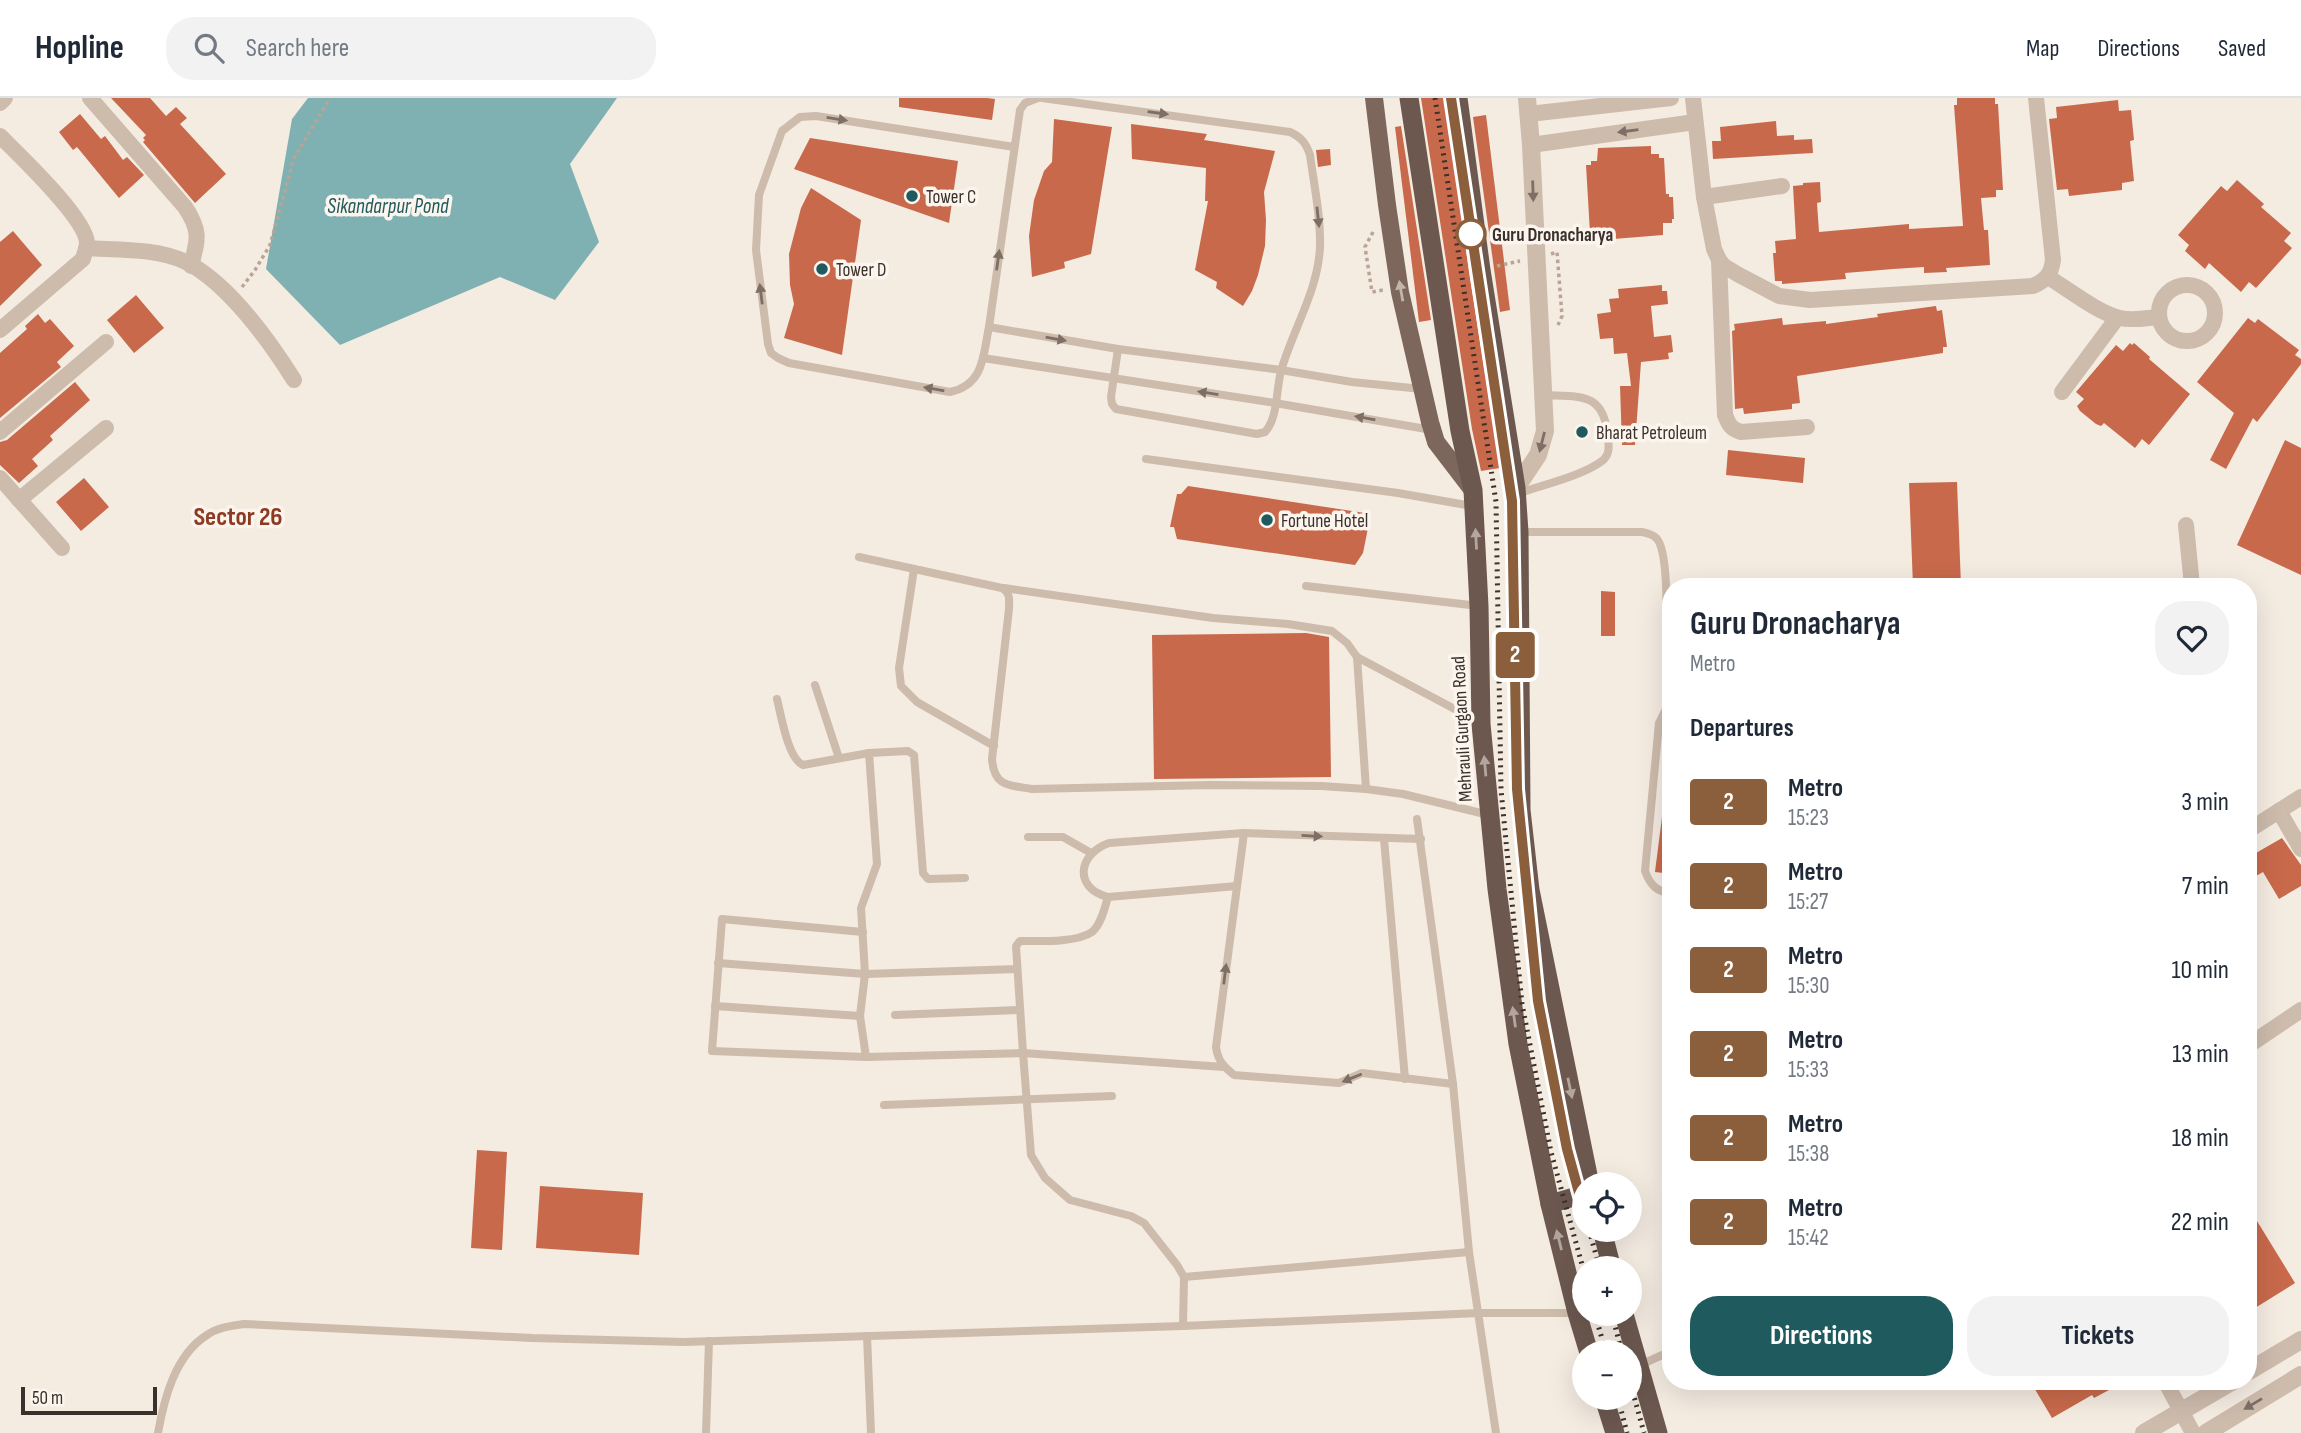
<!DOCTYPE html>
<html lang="en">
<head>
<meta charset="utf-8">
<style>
	:root { --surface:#fff; --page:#f2f2f3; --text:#1f2937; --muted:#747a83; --line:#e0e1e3; --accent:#1f5a5e }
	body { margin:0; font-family:"Sofia Sans Condensed",sans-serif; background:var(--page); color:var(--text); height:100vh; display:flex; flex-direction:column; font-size:26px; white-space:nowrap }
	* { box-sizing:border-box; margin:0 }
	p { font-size:23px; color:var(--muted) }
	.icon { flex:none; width:38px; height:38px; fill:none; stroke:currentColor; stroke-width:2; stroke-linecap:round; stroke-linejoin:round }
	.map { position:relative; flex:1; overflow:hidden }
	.sheet { position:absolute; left:1662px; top:480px; width:595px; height:812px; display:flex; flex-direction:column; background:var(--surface); border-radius:28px; box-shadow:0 7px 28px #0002 }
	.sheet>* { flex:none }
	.badge { padding:0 14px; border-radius:5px; font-size:24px; line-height:46px }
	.tools { position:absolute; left:1572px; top:1074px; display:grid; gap:14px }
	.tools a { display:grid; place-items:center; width:70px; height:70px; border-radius:50%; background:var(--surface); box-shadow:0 7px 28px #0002; font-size:35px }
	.scale { position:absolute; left:21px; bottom:18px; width:136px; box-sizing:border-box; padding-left:7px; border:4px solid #3b302b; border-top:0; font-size:19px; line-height:24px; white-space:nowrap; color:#3b302b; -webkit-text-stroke:5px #fbf5ee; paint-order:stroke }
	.map>.badge { position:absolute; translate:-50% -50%; box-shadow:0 0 0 4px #fff }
	h2 { padding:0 28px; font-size:26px; line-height:63px }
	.round { display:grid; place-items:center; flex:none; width:74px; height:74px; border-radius:28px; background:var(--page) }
	.head { display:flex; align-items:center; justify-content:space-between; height:119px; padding:0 28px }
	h1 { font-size:33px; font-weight:700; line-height:52px }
	.cta { display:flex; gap:14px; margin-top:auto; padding:14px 28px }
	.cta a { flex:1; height:80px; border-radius:28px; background:var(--accent); color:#fff; font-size:28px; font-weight:700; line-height:80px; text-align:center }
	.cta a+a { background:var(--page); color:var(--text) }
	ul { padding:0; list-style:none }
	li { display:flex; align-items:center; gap:21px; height:84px; padding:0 28px }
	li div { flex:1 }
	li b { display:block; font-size:26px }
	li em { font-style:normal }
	li .badge { min-width:77px; font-weight:700; text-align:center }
	header { display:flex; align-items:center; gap:42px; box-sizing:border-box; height:98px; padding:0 35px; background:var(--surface); border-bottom:2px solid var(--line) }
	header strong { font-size:33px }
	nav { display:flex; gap:38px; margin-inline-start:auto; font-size:24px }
	.search { width:490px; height:63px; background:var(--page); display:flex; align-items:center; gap:18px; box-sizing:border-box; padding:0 24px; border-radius:28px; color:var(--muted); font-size:26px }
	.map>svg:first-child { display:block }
	.water { fill:#7fb0b2 }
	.building { fill:#c8694b }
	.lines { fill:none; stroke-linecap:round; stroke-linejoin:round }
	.path { stroke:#b9a596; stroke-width:3.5; stroke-dasharray:3.5 3.5; stroke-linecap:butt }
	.service { stroke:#cdbbac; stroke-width:8 }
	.minor { stroke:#cdbbac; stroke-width:16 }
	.tertiary { stroke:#cdbbac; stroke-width:18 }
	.primary { stroke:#7d675c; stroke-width:18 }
	.trunk { stroke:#6c584f; stroke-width:19 }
	.rail { stroke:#3b302b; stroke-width:5; stroke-dasharray:2 5; stroke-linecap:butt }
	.oneway { fill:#7d6f65 }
	.oneway2 { fill:#c2b5ac }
	.oneway3 { fill:#b4a69e }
	.line-casing { stroke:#fff; stroke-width:16 }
	.line { stroke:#8b5e3c; stroke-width:10 }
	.poi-dot { fill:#1f5a5e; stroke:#fbf5ee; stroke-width:2.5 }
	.stop-dot { fill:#fff; stroke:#8b5e3c; stroke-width:3.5 }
	.labels { text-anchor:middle; stroke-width:7; stroke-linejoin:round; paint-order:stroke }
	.poi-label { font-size:19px; fill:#3b302b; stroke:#fbf5ee; text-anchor:start }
	.stop-label { font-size:19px; font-weight:bold; fill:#3b302b; stroke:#fbf5ee; text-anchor:start }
	.street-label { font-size:19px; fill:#3b302b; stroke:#fbf5ee }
	.water-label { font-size:21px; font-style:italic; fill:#1f5a5e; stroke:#fbf5ee }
	.district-label { font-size:26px; font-weight:bold; fill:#8c3b22; stroke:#fbf5ee }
</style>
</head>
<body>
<header>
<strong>Hopline</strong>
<div class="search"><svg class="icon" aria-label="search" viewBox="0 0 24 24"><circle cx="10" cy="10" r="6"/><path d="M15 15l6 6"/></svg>Search here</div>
<nav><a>Map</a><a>Directions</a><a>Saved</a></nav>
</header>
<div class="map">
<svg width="2301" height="1335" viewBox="0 0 2301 1335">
	<rect width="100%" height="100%" fill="#f4ebe1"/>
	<polygon class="water" points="308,0 617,0 570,66 599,144 555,202 500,179 340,247 266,171 292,21"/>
	<g class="building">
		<polygon points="111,0 150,0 166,18 176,9 187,20 180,26 226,76 195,105 143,44 145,42 143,40 146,37"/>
		<polygon points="899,0 987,0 995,1 992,22 899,9"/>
		<polygon points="1421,0 1446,0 1469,174 1500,370 1481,373 1472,331"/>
		<polygon points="1957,0 1995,0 1995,6 1998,6 2003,92 1996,92 1996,99 1981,100 1984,132 1988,132 1990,167 1946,170 1947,174 1924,175 1924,169 1893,171 1845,175 1846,181 1782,186 1782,183 1775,183 1773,155 1776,155 1775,143 1796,141 1793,88 1803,87 1803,85 1820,84 1821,104 1817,105 1819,134 1909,126 1909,131 1963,128 1954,7 1957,7"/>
		<polygon points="2118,2 2119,13 2131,12 2134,42 2130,43 2134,83 2122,85 2122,92 2069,98 2068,91 2057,92 2049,21 2057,20 2056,9"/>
		<polygon points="80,16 101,41 105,38 123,62 127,59 144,77 119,100 77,49 73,52 59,34"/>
		<polygon points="1486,17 1510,212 1500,214 1473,19"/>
		<polygon points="1054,21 1112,29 1091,156 1064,164 1065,170 1032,179 1029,138 1034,102 1044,73 1052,64"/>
		<polygon points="1776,23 1777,38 1794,37 1794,42 1812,41 1813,55 1713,61 1712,43 1721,43 1720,29"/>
		<polygon points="1131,26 1207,36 1204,42 1275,53 1264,94 1266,122 1265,148 1258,177 1252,193 1243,208 1216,190 1217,184 1195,172 1208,103 1205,103 1206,70 1132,61"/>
		<polygon points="1401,28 1431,222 1419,224 1395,29"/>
		<polygon points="810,40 958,63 949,125 794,71"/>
		<polygon points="1651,48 1651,56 1659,56 1659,60 1664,60 1666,96 1669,96 1669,99 1673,99 1674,121 1672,121 1672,125 1663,125 1663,137 1601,142 1600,134 1590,135 1586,67 1591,67 1591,63 1597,63 1598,50"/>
		<polygon points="1330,51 1331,67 1318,69 1316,52"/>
		<polygon points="2237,82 2264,106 2261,109 2291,135 2284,143 2292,150 2256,190 2249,184 2241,194 2209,165 2205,171 2185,153 2189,147 2178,137 2221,88 2227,93"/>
		<polygon points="811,90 861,122 842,257 784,240 794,206 790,187 789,156 801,110"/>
		<polygon points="13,133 42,167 0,208 0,144"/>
		<polygon points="1662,187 1662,193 1667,193 1668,206 1651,208 1654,239 1671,237 1673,254 1668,255 1669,261 1641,264 1635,347 1622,347 1620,288 1631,288 1627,255 1614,256 1613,240 1600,241 1597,216 1611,214 1609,201 1619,200 1618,191"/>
		<polygon points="136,197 164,230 134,255 107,222"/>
		<polygon points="1936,208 1937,213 1942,212 1947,249 1943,249 1943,255 1797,278 1800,305 1792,306 1792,311 1744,316 1743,310 1735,311 1732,233 1735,232 1734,226 1782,220 1783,227 1826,223 1826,226 1878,219 1877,216"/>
		<polygon points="38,216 45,225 50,221 74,248 57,264 61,269 0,320 0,255 27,231 25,228"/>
		<polygon points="2248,220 2255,225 2258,221 2299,252 2295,257 2301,261 2301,266 2257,324 2253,320 2226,371 2210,362 2234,315 2197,284"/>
		<polygon points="2130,245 2132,247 2134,245 2150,259 2149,261 2190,296 2149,347 2142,341 2135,350 2104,325 2101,328 2096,326 2080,313 2077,308 2084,301 2076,294 2116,247 2123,253"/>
		<polygon points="75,284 90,302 50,338 53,342 32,361 38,368 19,385 0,367 0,344 7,342"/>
		<polygon points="2285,342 2301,350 2301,477 2237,447"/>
		<polygon points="1728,352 1805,360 1803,385 1726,377"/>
		<polygon points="84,380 109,409 81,433 56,404"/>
		<polygon points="1957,384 1961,488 1913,488 1909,385"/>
		<polygon points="1188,388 1365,415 1363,429 1368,430 1363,455 1355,467 1177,441 1174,429 1170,429 1177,396 1181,396"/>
		<polygon points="1601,493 1615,494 1615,538 1601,538"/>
		<polygon points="1306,535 1329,539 1331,679 1154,681 1152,537"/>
		<polygon points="1662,719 1671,720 1671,776 1655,774"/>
		<polygon points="2282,740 2301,767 2301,788 2279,801 2263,774 2249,782 2249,759"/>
		<polygon points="477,1052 507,1054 502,1152 471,1150"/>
		<polygon points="540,1088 643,1095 639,1157 536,1150"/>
		<polygon points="2249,1110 2295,1185 2255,1210 2249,1200"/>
		<polygon points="2030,1283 2126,1283 2094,1300 2092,1297 2052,1320"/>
	</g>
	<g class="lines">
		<g class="path">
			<polyline points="1373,134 1365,149 1372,194 1383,192"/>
			<polyline points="1551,156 1557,154 1562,218 1558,227"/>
			<polyline points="1497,168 1520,163"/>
			<polyline points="242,189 255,172 270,147 294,60 330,0"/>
		</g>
		<g class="service">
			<path d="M1042,0L1290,34C1301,39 1306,45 1310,57C1314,87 1321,119 1320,149C1318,193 1293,231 1281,273C1276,292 1278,320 1265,334L1257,336L1116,311L1112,306L1111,299L1118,251"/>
			<path d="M1014,49L816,18L800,19L782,33L759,97L756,152L768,246L771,255L778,260L789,265L950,294C984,287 983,258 989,229L1020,12L1025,5L1038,0"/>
			<polyline points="989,229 1118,251 1281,272 1352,284 1422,291"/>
			<polyline points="983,260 1275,305 1432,332"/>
			<polyline points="1146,361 1398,395 1472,408"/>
			<path d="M1517,396C1542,387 1582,378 1602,363C1610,357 1609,348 1608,339C1604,293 1580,299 1542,297"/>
			<path d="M1520,434H1642C1647,435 1654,437 1657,441C1669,455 1666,523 1667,543"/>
			<path d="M859,459L1002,490C1011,496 1009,501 1009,511L992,661C994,689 1009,687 1032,691L1210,687L1321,688L1366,691L1403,696L1489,717"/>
			<polyline points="914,471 899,570 901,588 917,604 994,648"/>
			<polyline points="1306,488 1479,508"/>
			<polyline points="1004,490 1213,520 1288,526 1332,533 1347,545 1357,559 1479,624"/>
			<polyline points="1357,559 1366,691"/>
			<polyline points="815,587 839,660"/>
			<path d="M777,601C781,617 788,661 803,667L869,655"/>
			<path d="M1671,610L1666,611L1659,625L1645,773C1650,787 1657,794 1671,795"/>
			<polyline points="1417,721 1453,986 1469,1154 1496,1335"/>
			<path d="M1244,735L1216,949C1218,963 1223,968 1234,977L1339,985L1362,975L1453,986"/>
			<polyline points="1028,739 1063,739 1091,755"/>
			<polyline points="1384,741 1405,981"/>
			<path d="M1237,788L1108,799C1073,790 1078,756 1109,745L1244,735L1421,741"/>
			<path d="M1108,799C1105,809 1101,827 1092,834C1076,845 1039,843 1020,843L1016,848L1023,955L1224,969"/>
			<polyline points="863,834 722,821 712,953 866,959 1023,955 1031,1057 1045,1080 1070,1102 1131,1118 1144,1125 1177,1167 1184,1179 1183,1228"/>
			<polyline points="718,865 865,876 1017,871"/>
			<polyline points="715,908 860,918"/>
			<polyline points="895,917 1019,912"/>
			<polyline points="866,959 860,918 865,876 861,810 877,766 869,655 908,653 914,657 923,775 928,781 965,780"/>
			<polyline points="884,1007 1112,998"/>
			<polyline points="1184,1179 1469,1154"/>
			<polyline points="867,1238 871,1335"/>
			<polyline points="1638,1268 1671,1253"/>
			<path d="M158,1335C164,1301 175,1257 207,1237C218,1229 231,1228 244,1226L532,1240L684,1244L1183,1228L1479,1215H1576"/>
			<polyline points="706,1335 709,1243"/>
		</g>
		<g class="minor">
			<path d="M90,0L185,109C201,133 198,141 191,168"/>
			<path d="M1693,0L1704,99L1714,151L1719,162L1724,168L1739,177L1779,198L1810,202L2033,188C2046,182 2051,177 2053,162L2036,0"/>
			<polyline points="0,5 5,0"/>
			<polyline points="1529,16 1671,0"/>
			<path d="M0,38C19,57 86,120 87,145C87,150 84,156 83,161L0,232"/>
			<polyline points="1531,47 1695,24"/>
			<polyline points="1704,99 1782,88"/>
			<path d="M86,150C118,152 157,150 186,164C228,185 270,244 294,282"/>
			<path d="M1719,162L1725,317C1729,327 1731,331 1741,334L1807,329"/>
			<path d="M2048,179C2068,191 2098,215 2120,220C2133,223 2146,220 2159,219"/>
			<circle cx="2187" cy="215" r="28"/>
			<polyline points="2062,294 2117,220"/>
			<polyline points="0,334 106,244"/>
			<polyline points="0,380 62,450"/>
			<polyline points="19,402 106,330"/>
			<polyline points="2186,427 2192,488"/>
			<polyline points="2279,713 2301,751"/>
			<polyline points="2249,732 2301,699"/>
			<polyline points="2249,947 2301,912"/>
			<polyline points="2165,1283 2193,1335"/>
		</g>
		<g class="tertiary">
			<polyline points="1516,390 1538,357 1545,333 1531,47 1527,0"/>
			<polyline points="2249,1273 2301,1242"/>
			<polyline points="2144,1335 2233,1283"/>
			<polyline points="2206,1335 2301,1277"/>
		</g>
		<polyline class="primary" points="1374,0 1387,107 1400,194 1430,324 1436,344 1472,391"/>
		<g class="trunk">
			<polyline points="1409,0 1460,333 1473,392 1479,508 1481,626 1497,791 1518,946 1550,1106 1577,1215 1589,1255"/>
			<polyline points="1458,0 1481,172 1516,390 1519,434 1521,712 1530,792 1590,1087"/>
			<polyline points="1550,1106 1584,1096"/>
			<polyline points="1602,1132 1612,1171"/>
			<polyline points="1624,1216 1658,1335"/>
			<polyline points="1604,1300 1615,1335"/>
		</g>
		<g class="rail">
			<polyline points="1435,0 1496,404 1501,692 1522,906 1551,1054 1584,1174"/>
			<polyline points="1451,0 1512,403 1517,691 1538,903 1567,1050 1584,1113"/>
			<polyline points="1589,1132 1600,1171"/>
			<polyline points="1595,1216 1606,1255"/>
			<polyline points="1612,1216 1622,1255"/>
			<polyline points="1629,1280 1644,1335"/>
			<polyline points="1618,1300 1627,1335"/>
		</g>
	</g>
	<defs><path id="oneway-solid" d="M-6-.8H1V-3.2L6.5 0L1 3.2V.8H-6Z" transform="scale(1.75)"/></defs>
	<g class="oneway">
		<use href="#oneway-solid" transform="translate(1158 15) rotate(8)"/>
		<use href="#oneway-solid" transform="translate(837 21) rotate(9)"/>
		<use href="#oneway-solid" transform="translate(1628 33) rotate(172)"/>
		<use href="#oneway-solid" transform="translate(1533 93) rotate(88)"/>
		<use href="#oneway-solid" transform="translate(1318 119) rotate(84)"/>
		<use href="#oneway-solid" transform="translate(998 162) rotate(-82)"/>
		<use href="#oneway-solid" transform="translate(761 196) rotate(-97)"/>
		<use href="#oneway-solid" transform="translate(1056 241) rotate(10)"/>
		<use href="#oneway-solid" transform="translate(934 291) rotate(-170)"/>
		<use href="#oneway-solid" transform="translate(1208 295) rotate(-171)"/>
		<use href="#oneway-solid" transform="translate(1365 320) rotate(-170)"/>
		<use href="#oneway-solid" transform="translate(1542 344) rotate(104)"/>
		<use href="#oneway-solid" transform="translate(1312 738) rotate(3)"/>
		<use href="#oneway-solid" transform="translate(1225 876) rotate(-83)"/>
		<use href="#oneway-solid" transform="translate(1352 980) rotate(158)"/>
		<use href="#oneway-solid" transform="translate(2253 1306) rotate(149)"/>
	</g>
	<use class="oneway2" href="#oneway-solid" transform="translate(1401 193) rotate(-100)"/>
	<g class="oneway3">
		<use href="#oneway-solid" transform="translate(1476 441) rotate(-93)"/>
		<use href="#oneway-solid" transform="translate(1485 668) rotate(-95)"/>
		<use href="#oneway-solid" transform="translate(1514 919) rotate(-98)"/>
		<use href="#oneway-solid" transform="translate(1570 990) rotate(78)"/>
		<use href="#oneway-solid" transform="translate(1559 1142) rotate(-104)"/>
	</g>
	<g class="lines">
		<g class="line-casing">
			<polyline id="line" points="1451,0 1512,403 1517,691 1538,903 1567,1051 1584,1113"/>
		</g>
		<use href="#line" class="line"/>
	</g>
	<g class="poi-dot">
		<circle cx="912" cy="98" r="7"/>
		<circle cx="822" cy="171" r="7"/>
		<circle cx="1582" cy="334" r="7"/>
		<circle cx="1267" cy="422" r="7"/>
	</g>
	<circle class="stop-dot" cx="1471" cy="136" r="14"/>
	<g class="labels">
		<g class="poi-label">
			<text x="926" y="105">Tower C</text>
			<text x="836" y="178">Tower D</text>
			<text x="1596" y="341">Bharat Petroleum</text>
			<text x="1281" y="429">Fortune Hotel</text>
		</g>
		<g class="stop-label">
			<text x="1492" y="143">Guru Dronacharya</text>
		</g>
		<g class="street-label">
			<text transform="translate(1461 631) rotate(-93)" y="7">Mehrauli Gurgaon Road</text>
		</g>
		<g class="water-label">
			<text x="388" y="115">Sikandarpur Pond</text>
		</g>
		<g class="district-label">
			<text x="238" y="427">Sector 26</text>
		</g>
	</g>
</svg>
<div class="tools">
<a><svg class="icon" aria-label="locate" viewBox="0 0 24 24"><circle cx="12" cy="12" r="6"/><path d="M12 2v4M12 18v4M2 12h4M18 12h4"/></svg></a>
<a>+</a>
<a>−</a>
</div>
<div class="scale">50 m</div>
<b class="badge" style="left:1515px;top:557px;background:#8b5e3c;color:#fff">2</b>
<section class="sheet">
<div class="head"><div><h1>Guru Dronacharya</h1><p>Metro</p></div><a class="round"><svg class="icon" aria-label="heart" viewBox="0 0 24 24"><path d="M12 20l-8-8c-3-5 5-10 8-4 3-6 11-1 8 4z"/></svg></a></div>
<h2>Departures</h2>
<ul>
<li><span class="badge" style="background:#8b5e3c;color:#fff">2</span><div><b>Metro</b><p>15:23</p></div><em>3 min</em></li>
<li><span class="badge" style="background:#8b5e3c;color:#fff">2</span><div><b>Metro</b><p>15:27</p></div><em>7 min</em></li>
<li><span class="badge" style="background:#8b5e3c;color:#fff">2</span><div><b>Metro</b><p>15:30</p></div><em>10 min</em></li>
<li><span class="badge" style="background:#8b5e3c;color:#fff">2</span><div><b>Metro</b><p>15:33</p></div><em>13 min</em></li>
<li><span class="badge" style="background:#8b5e3c;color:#fff">2</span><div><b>Metro</b><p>15:38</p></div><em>18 min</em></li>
<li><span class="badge" style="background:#8b5e3c;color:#fff">2</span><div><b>Metro</b><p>15:42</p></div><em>22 min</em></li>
</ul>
<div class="cta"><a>Directions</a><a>Tickets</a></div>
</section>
</div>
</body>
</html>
